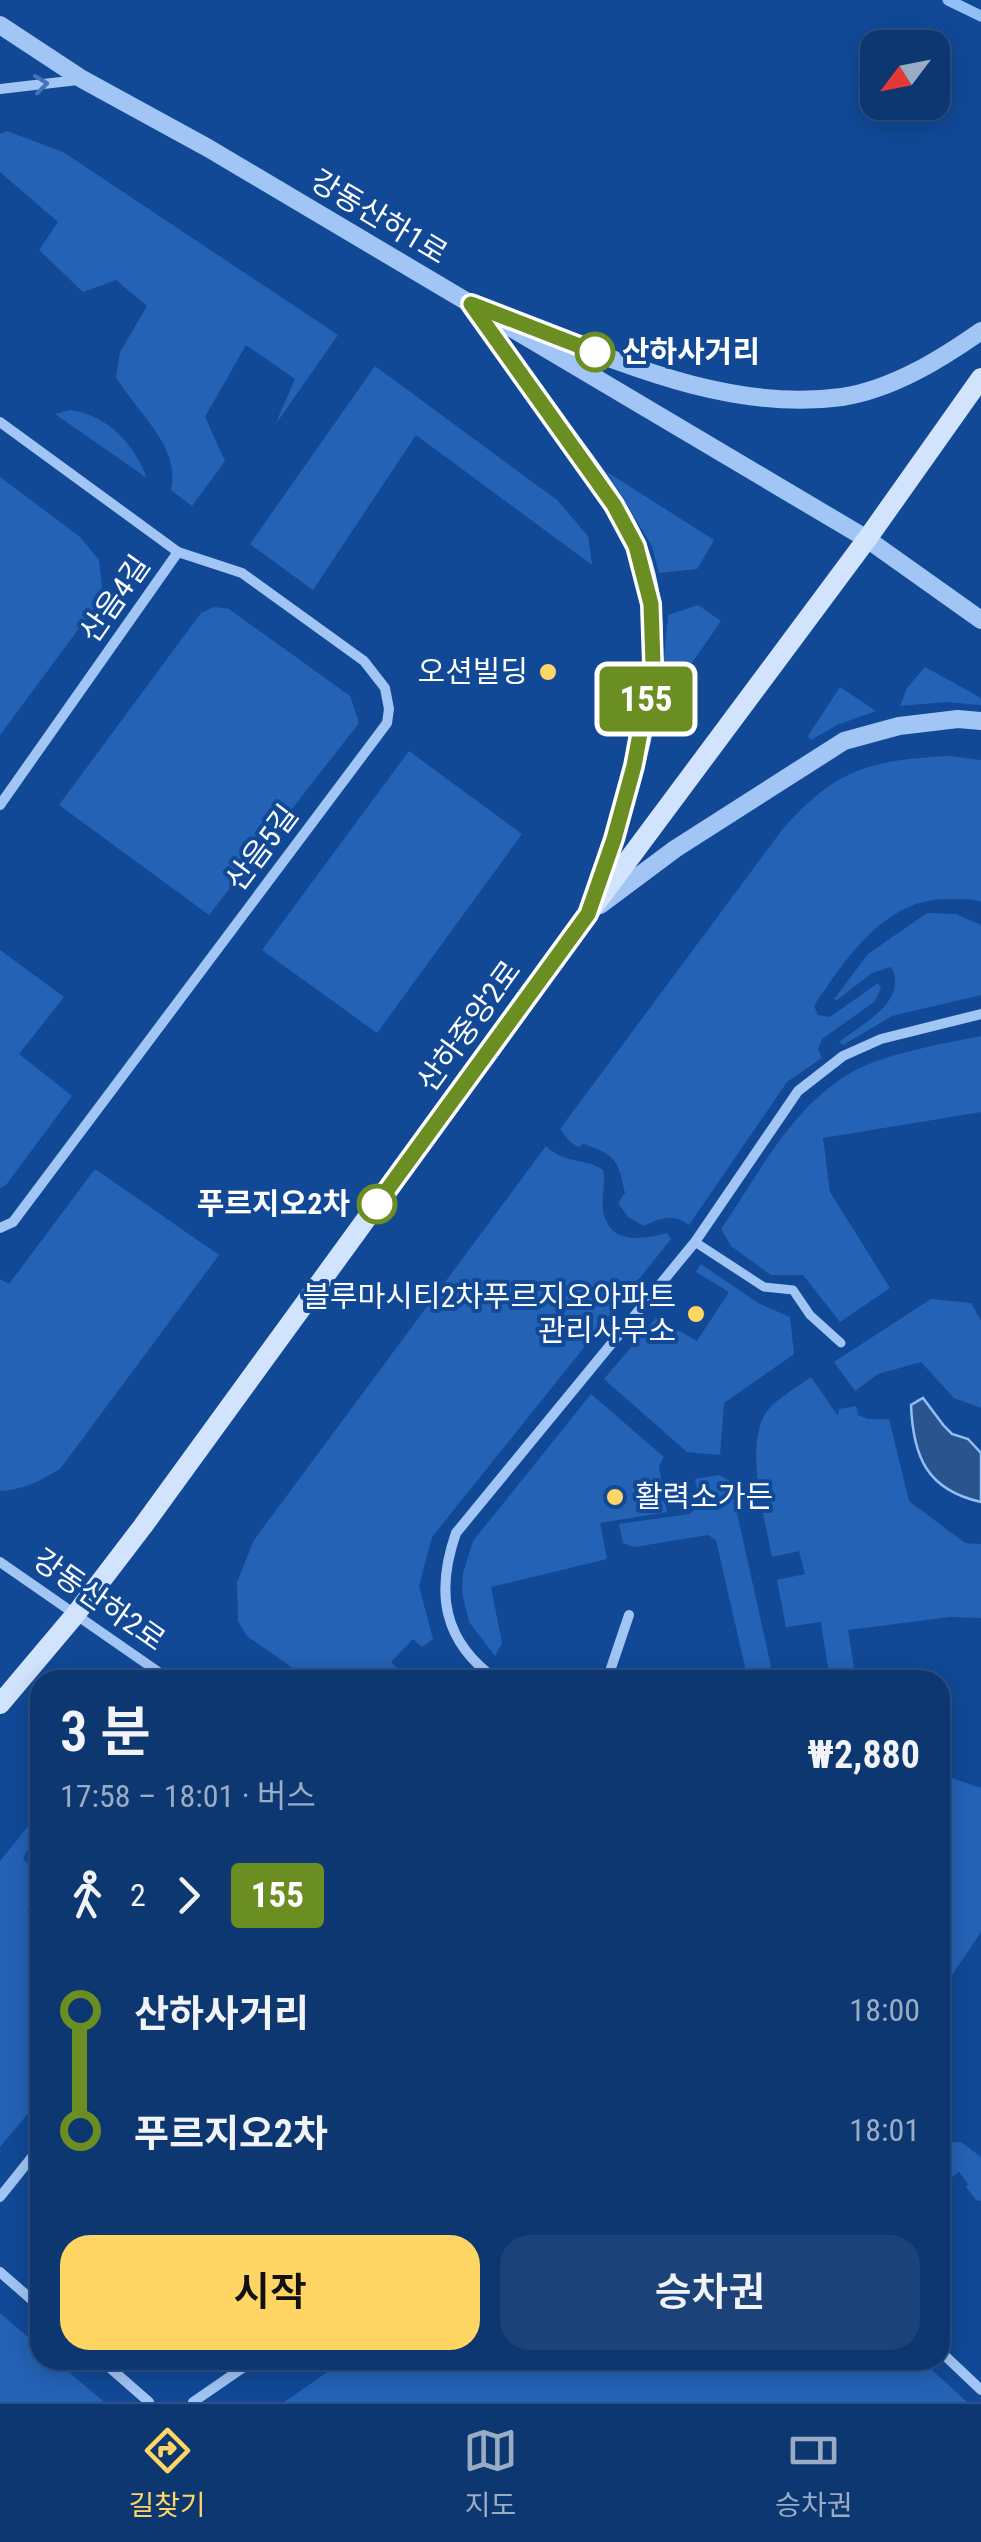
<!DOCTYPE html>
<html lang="ko">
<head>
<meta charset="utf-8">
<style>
	:root { --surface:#0d3771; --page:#1b4279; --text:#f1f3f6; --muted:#9aacc3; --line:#2d5184; --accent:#ffd564 }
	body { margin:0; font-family:"Roboto Condensed","Noto Sans KR",sans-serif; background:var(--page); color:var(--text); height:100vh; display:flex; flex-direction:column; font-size:38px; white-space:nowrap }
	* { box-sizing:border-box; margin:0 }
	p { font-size:32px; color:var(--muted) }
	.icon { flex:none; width:55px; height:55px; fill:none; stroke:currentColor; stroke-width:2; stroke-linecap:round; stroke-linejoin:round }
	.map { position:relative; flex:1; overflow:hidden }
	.drawer { position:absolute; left:30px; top:1670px; width:920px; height:700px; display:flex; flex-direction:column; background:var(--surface); border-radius:30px; box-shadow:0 5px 25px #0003,0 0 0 2px var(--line) }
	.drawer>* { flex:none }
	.badge { padding:0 20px; border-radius:8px; font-size:35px; line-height:65px }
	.needle { width:65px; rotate:238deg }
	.tools { position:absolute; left:860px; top:30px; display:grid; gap:20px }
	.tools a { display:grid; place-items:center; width:90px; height:90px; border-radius:20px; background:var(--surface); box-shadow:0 5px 25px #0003,0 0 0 2px var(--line); font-size:50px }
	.map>.badge { position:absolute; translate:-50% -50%; box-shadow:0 0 0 5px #fff }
	.legs { display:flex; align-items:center; gap:15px; height:110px; padding:0 30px; font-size:32px }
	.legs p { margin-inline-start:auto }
	.overview { display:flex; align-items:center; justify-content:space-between; height:170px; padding:0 30px }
	h1 { font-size:55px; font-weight:600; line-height:75px }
	.cta { display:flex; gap:20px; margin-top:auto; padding:20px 30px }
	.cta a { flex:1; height:115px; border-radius:30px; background:var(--accent); color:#111; font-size:40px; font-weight:600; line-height:115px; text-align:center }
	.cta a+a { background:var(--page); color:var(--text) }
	ul { padding:0 30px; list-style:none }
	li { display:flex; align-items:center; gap:35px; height:120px; font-size:38px }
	li i { display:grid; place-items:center; width:15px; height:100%; margin:0 12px; background:currentColor }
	li i::after { content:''; width:25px; height:25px; margin:-12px; border:8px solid; border-radius:50%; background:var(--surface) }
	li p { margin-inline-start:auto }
	li:first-child i { background:linear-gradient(#0000 50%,currentColor 0) }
	li:last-child i { background:linear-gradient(currentColor 50%,#0000 0) }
	.tab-bar { display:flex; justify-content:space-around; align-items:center; height:140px; border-top:2px solid var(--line); background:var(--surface); font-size:28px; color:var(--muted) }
	.tab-bar a { display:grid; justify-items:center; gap:5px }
	.tab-bar .active { color:var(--accent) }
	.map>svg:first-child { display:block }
	.green { fill:#2462b6 }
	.water { fill:#2b548e; stroke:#93bff7; stroke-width:2.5 }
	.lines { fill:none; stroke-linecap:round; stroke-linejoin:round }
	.stream { stroke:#93bff7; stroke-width:11 }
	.pedestrian { stroke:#a1c5f4; stroke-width:9 }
	.minor { stroke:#a1c5f4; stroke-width:10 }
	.tertiary { stroke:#a1c5f4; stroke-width:18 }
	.secondary { stroke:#d1e3fd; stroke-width:20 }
	.oneway { stroke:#4374b8 }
	.line-1-casing { stroke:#fff; stroke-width:22 }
	.line-1 { stroke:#6b8e23; stroke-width:15 }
	.stop-1-dot { fill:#fff; stroke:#6b8e23; stroke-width:5 }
	.poi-dot { fill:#ffd564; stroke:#114997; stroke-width:4 }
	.labels { text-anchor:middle; stroke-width:8; stroke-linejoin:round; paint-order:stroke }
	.street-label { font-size:30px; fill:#fff; stroke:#114997 }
	.stop-label { font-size:30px; font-weight:bold; fill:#fff; stroke:#114997; text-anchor:start }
	.poi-label { font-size:30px; fill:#fff; stroke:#114997; text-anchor:end }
</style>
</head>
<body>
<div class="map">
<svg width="981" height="2402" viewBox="0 0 981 2402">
	<rect width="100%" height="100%" fill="#114997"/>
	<g class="green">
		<path d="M7,131L63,152L338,335L275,425L295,379L246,345L205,417L225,461L192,506L171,490C181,446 137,413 116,377L120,352L147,306L116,280L83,292L39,250L58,222L0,172V134Z"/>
		<polygon points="375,366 557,500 588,536 592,565 416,435 313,590 250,544"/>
		<path d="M70,410C109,416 133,443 147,478L55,414Z"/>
		<polygon points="607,472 714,540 697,569 659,573 652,546"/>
		<polygon points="0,477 80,537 99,560 103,596 0,735"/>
		<polygon points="698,605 721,621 653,719 661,692 668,615"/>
		<polygon points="214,607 229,609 350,696 359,723 209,915 59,805 201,613"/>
		<polygon points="925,667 981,698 981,705 946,702 900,706 907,688"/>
		<polygon points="840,687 876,711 837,725 811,740 808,736"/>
		<polygon points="409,751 522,834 377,1033 262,950"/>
		<path d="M949,756L981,760V902C971,898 961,899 950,899C886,897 846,958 814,1006L818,1015L830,1017L878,983L881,989L874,1002L822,1039L818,1049L822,1058L787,1082L689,1225C674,1213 660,1218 644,1226L628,1217L618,1203L625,1193C618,1160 616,1155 584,1144L578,1147L569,1141L560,1129L782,830C835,769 870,760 949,756Z"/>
		<path d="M927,913L956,914L981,925V995L892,1016L843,1045L839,1042C861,1025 910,1000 891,967L872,973L837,1000L834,999L868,954Z"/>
		<polygon points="0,950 64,997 19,1054 72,1096 6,1185 0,1188"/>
		<path d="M981,1036V1112L823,1138L830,1192L890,1288L840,1322L803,1275H771L731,1246L721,1229C758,1175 790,1110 847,1075C880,1054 942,1044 981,1036Z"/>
		<path d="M546,1146C566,1165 584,1157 603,1170C606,1185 601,1197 603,1210C609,1245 641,1240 667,1233L671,1239L432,1537L419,1586L433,1639L422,1647L413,1639L391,1662L409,1680H310L247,1636L238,1621L237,1582L254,1540Z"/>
		<path d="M95,1169L219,1255L60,1469C40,1481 23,1490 0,1491V1279L9,1284Z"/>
		<polygon points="701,1264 758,1303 790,1317 794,1354 724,1403 720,1455 687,1452 604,1379 656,1318 697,1341 729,1292 696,1272"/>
		<polygon points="931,1299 971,1303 981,1321 981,1408 954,1398 921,1362 878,1374 855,1391 834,1362"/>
		<path d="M811,1377L838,1416L839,1409L856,1406L858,1415L868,1419H889L909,1501L965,1543L981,1544V1618L950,1617L848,1630L856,1680H806L799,1673L828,1668L821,1622L786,1627L777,1580L805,1574L799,1551L772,1557C765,1519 743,1445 767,1411C777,1398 798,1387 811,1377Z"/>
		<polygon points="591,1394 664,1457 659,1466 667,1512 600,1523 607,1559 491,1587 502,1643 495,1656 469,1622 462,1592 463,1573 473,1541"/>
		<polygon points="719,1475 730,1481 774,1680 748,1680 716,1540 708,1535 634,1547 623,1543 619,1524 690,1514 700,1504 695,1479"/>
		<polygon points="940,1774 981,1788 981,1932 940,1993 945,1866 940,1864 941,1851 945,1851 949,1817 945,1817 945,1810 941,1810"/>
		<polygon points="30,1824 40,1826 40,1850 29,1847 23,1859 40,1878 40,1900 29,1905 27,1911 40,1924 40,2099 0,2147 0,1861"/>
		<polygon points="961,2142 981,2157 981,2201 976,2200 966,2187 968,2184 959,2172 940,2186 940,2143"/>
		<polygon points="0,2313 40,2347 40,2360 55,2360 104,2402 0,2402"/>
		<polygon points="345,2360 921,2360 967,2402 284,2402"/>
	</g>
	<path class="water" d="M923,1398L944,1426L952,1434L968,1439L981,1453V1502C927,1490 913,1457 911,1405Z"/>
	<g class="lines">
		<polyline class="stream" points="948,0 981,16"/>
		<polyline class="pedestrian" points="695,1242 764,1287 793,1290 810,1315 841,1343"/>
		<g class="minor">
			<polyline points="0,89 78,80"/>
			<polyline points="0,422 178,552 0,805"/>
			<polyline points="0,1228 13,1222 387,723 389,709 385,688 364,661 242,573 178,552"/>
			<polyline points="0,1562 170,1680"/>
			<polyline points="609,1674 629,1615"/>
			<path d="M497,1680C443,1642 435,1593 456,1533L695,1242L798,1091L843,1056L881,1039L981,1014"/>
			<polyline points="940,2088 946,2084"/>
			<polyline points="0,2197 40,2147"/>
			<polyline points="0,2272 40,2307"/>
			<polyline points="940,2351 981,2390"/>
			<polyline points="101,2360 149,2402"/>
			<polyline points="193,2402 254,2360"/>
		</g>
		<g class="tertiary">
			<polyline points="0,25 82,79 208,148 867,539 981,620"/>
			<path d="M522,324C624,364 731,412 842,397C893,389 941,359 981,331"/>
			<polyline points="600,905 675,849 844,741 899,726 958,719 981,721"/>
		</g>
		<g class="secondary">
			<path d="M471,304C502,347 533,390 565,434C590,468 618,504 635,543C680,647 630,792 595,893"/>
			<polyline points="0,1704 75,1615 143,1526 588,914 867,539 981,378"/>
		</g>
	</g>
	<defs><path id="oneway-chevron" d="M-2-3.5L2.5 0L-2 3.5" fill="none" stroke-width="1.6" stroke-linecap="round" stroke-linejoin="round" transform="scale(2.5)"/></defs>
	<use class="oneway" href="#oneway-chevron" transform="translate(41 84) rotate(-7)"/>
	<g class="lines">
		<g class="line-1-casing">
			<polyline id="line-1" points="377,1204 588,914 614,839 634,766 653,664 651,604 636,546 614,505 471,304 595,352"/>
		</g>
		<use href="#line-1" class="line-1"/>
	</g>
	<g class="stop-1-dot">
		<circle cx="595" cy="352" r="18"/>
		<circle cx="377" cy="1204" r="18"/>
	</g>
	<g class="poi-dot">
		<circle cx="548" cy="672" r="10"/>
		<circle cx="696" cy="1314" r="10"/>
		<circle cx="615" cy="1497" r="10"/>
	</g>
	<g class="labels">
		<g class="street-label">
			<text transform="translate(379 217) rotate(31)" y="10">강동산하1로</text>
			<text transform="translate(115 599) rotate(-55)" y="10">산음4길</text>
			<text transform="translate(262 848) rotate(-53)" y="10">산음5길</text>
			<text transform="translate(469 1026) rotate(-54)" y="10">산하중앙2로</text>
			<text transform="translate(99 1600) rotate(35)" y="10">강동산하2로</text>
		</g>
		<g class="stop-label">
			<text x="622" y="362">산하사거리</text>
			<text x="350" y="1214" text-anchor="end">푸르지오2차</text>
		</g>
		<g class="poi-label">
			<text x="528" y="682">오션빌딩</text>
			<text x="676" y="1307">블루마시티2차푸르지오아파트<tspan x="676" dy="34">관리사무소</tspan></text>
			<text x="635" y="1507" text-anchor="start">활력소가든</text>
		</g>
	</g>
</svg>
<div class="tools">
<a><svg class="needle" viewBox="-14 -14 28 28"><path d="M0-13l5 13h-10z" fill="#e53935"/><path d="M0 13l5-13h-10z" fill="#9aacc3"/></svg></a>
</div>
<b class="badge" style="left:646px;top:699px;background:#6b8e23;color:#fff">155</b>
<section class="drawer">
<div class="overview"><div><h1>3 분</h1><p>17:58 – 18:01 · 버스</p></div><b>₩2,880</b></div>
<div class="legs"><svg class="icon" aria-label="walk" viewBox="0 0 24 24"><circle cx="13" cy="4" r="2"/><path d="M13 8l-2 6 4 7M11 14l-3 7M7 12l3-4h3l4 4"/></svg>2<svg class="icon" aria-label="forward" viewBox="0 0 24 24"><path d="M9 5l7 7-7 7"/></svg><b class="badge" style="background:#6b8e23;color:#fff">155</b></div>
<ul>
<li><i style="color:#6b8e23"></i><b>산하사거리</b><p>18:00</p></li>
<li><i style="color:#6b8e23"></i><b>푸르지오2차</b><p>18:01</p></li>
</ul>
<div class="cta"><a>시작</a><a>승차권</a></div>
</section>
</div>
<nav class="tab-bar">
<a class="active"><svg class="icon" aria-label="directions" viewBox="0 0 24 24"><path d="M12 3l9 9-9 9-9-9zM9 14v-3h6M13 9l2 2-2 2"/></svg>길찾기</a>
<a><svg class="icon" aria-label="map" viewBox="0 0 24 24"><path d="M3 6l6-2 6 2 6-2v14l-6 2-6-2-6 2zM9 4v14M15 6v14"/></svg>지도</a>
<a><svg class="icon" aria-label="tickets" viewBox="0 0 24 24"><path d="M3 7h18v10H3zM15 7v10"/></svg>승차권</a>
</nav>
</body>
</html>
